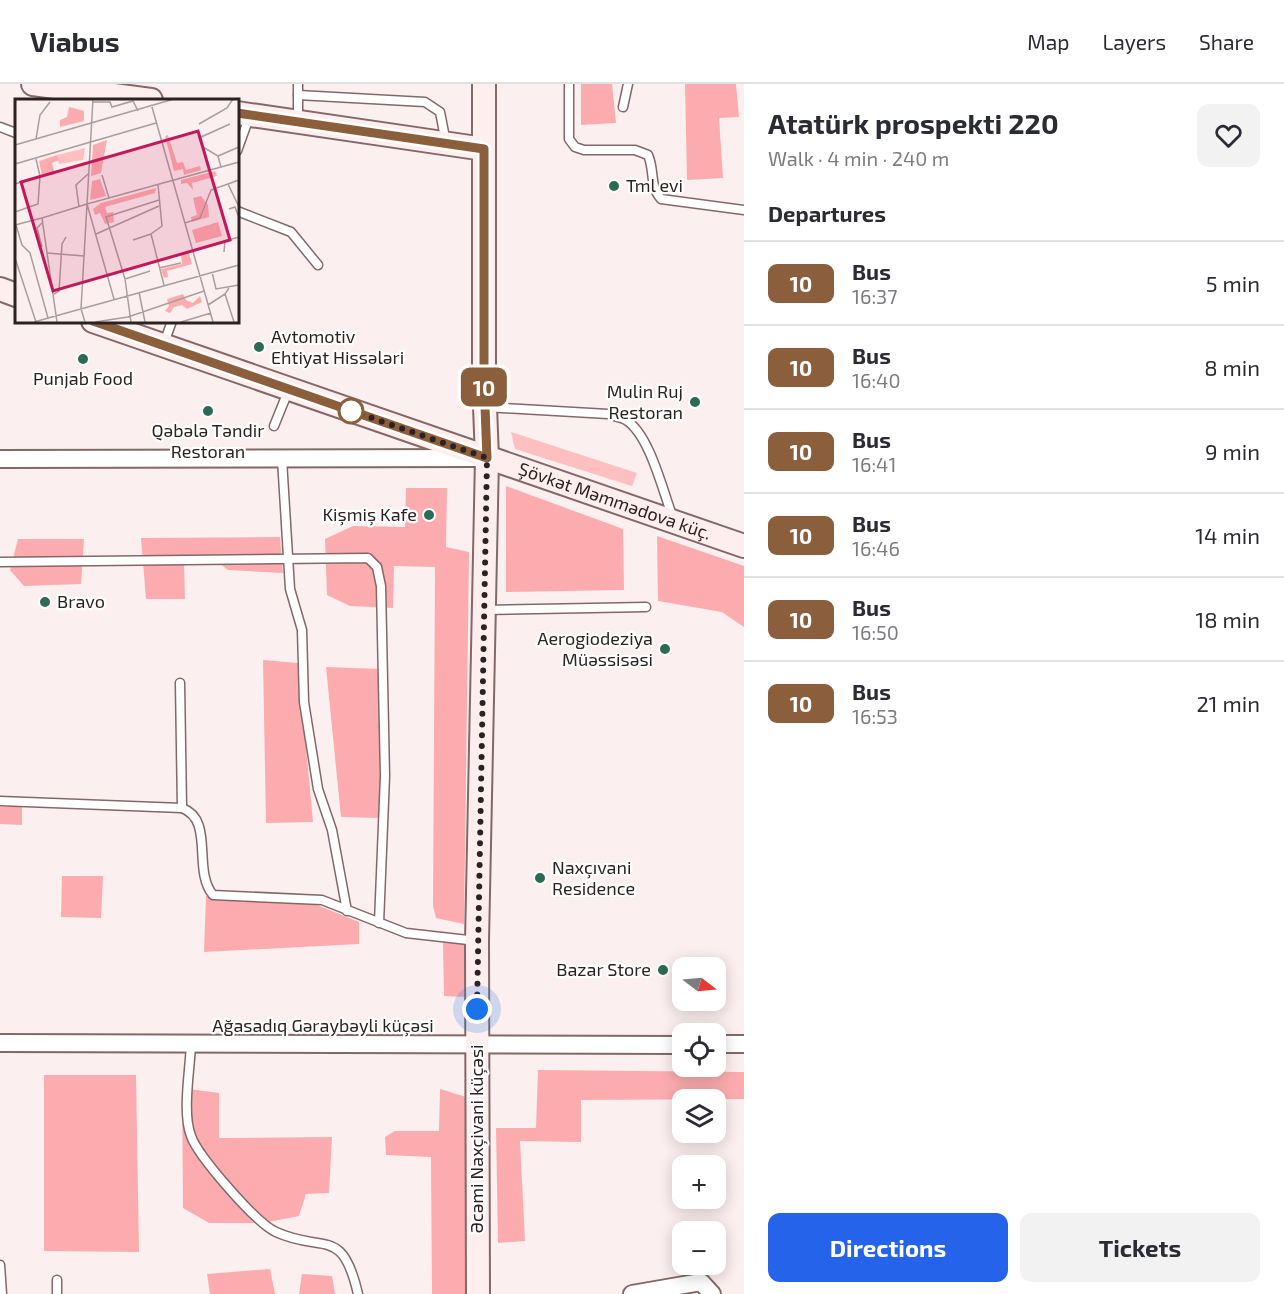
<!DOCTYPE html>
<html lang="en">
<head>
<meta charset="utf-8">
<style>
	:root { --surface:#fff; --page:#f2f2f3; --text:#2b2b33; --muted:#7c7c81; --line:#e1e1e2; --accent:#2563eb }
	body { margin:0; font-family:"Exo 2",sans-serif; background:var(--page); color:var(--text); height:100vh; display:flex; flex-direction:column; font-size:22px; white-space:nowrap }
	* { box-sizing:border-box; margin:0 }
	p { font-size:20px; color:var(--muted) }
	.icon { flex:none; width:33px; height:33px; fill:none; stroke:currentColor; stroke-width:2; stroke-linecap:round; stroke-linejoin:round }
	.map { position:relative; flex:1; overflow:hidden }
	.details { display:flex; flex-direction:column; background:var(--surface); width:540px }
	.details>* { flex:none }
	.badge { padding:0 12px; border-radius:9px; font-size:21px; line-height:39px }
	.needle { width:39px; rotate:106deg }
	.tools { position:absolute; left:672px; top:873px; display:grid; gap:12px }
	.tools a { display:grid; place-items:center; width:54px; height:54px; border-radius:12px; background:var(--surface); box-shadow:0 3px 15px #0003; font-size:30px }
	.you { position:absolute; width:30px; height:30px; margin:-15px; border:4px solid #fff; border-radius:50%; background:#1a73e8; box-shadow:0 0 0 9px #1a73e833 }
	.map>.badge { position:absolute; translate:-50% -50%; box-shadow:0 0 0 3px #fff }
	h2 { padding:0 24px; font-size:22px; line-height:54px }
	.round { display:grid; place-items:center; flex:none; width:63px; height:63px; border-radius:12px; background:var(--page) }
	.headline { display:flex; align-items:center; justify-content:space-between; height:102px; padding:0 24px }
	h1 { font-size:28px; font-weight:700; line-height:45px }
	.button { display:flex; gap:12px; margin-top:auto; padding:12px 24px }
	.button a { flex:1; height:69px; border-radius:12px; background:var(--accent); color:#fff; font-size:24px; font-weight:700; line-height:69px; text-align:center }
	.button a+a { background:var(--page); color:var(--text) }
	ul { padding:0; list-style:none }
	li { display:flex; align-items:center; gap:18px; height:84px; padding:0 24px; border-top:2px solid var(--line) }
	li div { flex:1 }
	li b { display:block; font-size:22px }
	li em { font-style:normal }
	li .badge { min-width:66px; font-weight:700; text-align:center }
	header { display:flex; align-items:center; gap:36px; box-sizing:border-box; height:84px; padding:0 30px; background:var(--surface); border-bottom:2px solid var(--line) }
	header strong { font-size:28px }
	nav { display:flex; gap:33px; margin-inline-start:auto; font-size:21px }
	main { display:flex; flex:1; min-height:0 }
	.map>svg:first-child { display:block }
	.green { fill:#fdbfc0 }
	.forest { fill:#fcacae }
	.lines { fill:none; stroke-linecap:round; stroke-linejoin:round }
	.lane-casing { stroke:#836868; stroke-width:11 }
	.street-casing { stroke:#836868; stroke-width:20 }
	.secondary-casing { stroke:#836868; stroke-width:26 }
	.lane { stroke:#fff; stroke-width:8 }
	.street { stroke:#fff; stroke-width:16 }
	.secondary { stroke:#feeeee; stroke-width:22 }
	.line-casing { stroke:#fff; stroke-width:14 }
	.line { stroke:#8b5e3c; stroke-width:9 }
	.walk { stroke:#2d2222; stroke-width:6; stroke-dasharray:0 10.8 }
	.poi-dot { fill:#2d6a55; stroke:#fff; stroke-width:2 }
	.stop-dot { fill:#fff; stroke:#8b5e3c; stroke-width:3 }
	.labels { text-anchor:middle; stroke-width:4.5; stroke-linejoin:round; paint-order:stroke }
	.poi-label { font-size:18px; fill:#2d2222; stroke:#fff; text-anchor:start }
	.street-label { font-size:18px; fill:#2d2222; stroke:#fff }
	.inset-road { fill:none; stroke:#a99d9d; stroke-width:1.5 }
	.view { fill:#c2185b; fill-opacity:0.15; stroke:#c2185b; stroke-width:3 }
	.inset-edge { fill:none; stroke:#2d2222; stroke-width:3 }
</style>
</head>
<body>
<header>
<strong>Viabus</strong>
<nav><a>Map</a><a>Layers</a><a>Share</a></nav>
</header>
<main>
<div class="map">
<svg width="744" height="1210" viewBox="0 0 744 1210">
	<rect width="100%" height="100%" fill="#fcefef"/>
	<polygon class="green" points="511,348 637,389 632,402 515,365"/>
	<g class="forest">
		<polygon points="581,0 612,0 616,39 581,41"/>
		<polygon points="685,0 736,0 739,33 719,34 723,94 687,96"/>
		<polygon points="506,402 623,445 624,506 506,508"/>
		<polygon points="406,404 447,404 446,463 469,468 464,840 436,834 433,822 435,483 394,482 393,524 350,522 327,511 325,455 353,442 405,443"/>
		<polygon points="657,452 744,482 744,543 722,528 658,517"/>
		<polygon points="280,453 283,489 228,486 219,479 184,480 185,515 146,515 141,454"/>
		<polygon points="18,455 84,455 81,500 24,502 10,486"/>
		<polygon points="263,576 298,579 313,738 266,739"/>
		<polygon points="326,583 381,585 380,734 341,733"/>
		<polygon points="0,723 22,723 22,741 0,740"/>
		<polygon points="62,792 103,792 101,834 61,833"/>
		<polygon points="206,812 317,821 359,838 359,860 204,868"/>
		<polygon points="443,858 465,860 465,913 444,912"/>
		<polygon points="538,986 744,988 744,1015 581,1016 581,1058 520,1057 525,1157 498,1159 496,1044 536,1044"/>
		<polygon points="44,991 136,991 139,1168 44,1167"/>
		<polygon points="182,1004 219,1009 219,1054 332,1053 329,1109 306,1110 299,1132 263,1139 209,1139 183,1124"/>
		<polygon points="440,1005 466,1013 466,1210 432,1210 431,1073 386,1071 385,1053 395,1047 439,1047"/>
		<polygon points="270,1185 275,1210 210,1210 207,1190"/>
		<polygon points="302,1190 332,1192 335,1210 299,1210"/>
	</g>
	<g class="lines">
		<g class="lane-casing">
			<g id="lane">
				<path d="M569,0V55L575,63L584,66H635L648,71C655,87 649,101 661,115L744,126"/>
				<polyline points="298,11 425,18 440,28 446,59"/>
				<polyline points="623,23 628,0"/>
				<polyline points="298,36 298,0"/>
				<polyline points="0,43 16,49"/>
				<polyline points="237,67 250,31"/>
				<polyline points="237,127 291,148 318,181"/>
				<polyline points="164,259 172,237"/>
				<path d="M486,323L608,330C613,332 621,333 626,336C650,351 663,408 673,434"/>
				<polyline points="274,342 289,305"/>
				<polyline points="282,375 290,505 302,546 304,618 318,705 332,746 347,827"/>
				<polyline points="0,478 368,474 377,483 381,502 385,692 379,839"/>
				<polyline points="484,526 646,523"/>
				<polyline points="180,599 182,724"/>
				<path d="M0,717L182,724C215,736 192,786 213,811L322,816L406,849L477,857"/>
				<path d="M191,960C190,986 182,1029 191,1052C198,1072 256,1139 276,1148C324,1170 342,1141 358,1210"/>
				<polyline points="0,1181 2,1210"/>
				<polyline points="57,1196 57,1210"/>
			</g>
		</g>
		<g class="street-casing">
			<g id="street">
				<polyline points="0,375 476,374"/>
				<polyline points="0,959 682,961"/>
				<polyline points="716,960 744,960"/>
				<polyline points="632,1210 701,1198 712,1210"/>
			</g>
		</g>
		<g class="secondary-casing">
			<g id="secondary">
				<polyline points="33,0 151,16"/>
				<polyline points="237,29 484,65"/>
				<polyline points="0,205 16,211"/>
				<path id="s1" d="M93,237L744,462"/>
				<polyline points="478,1210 477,857 487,374 484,297 484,0"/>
			</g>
		</g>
		<use href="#lane" class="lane"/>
		<use href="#street" class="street"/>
		<use href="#secondary" class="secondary"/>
	</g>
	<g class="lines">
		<g class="line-casing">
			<polyline id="line" points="93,237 487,374 484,297 484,65 237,29"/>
		</g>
		<use href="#line" class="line"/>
		<polyline class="walk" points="351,327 346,325 487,374 477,925"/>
	</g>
	<g class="poi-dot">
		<circle cx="614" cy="102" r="6"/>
		<circle cx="259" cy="263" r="6"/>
		<circle cx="83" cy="275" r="6"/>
		<circle cx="695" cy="318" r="6"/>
		<circle cx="208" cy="327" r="6"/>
		<circle cx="429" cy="431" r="6"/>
		<circle cx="45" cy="518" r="6"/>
		<circle cx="665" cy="565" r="6"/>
		<circle cx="540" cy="794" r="6"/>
		<circle cx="663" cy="886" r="6"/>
	</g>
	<circle class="stop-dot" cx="351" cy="327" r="12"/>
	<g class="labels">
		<g class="poi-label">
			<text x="626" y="108">Tml evi</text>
			<text x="271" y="259">Avtomotiv<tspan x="271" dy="21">Ehtiyat Hissələri</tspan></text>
			<text x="83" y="301" text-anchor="middle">Punjab Food</text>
			<text x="683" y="314" text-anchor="end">Mulin Ruj<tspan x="683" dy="21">Restoran</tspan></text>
			<text x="208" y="353" text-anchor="middle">Qəbələ Təndir<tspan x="208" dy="21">Restoran</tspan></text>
			<text x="417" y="437" text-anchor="end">Kişmiş Kafe</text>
			<text x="57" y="524">Bravo</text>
			<text x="653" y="561" text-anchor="end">Aerogiodeziya<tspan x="653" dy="21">Müəssisəsi</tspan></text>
			<text x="552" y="790">Naxçıvani<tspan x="552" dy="21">Residence</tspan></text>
			<text x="651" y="892" text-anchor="end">Bazar Store</text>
		</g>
		<g class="street-label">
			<text dy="6" stroke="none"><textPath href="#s1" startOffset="552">Şövkət Məmmədova küç.</textPath></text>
			<text x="323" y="948">Ağasadıq Gəraybəyli küçəsi</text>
			<text transform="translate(477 1055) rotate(-90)" y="6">Əcəmi Naxçivani küçəsi</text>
		</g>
	</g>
	<g transform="translate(15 15)">
		<rect width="224" height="224" fill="#fcefef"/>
		<path d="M70,49L68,61L44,65L42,56Z" fill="#fdbfc0"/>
		<path d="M54,8L69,12V22L45,28V21L52,18ZM153,36L162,64L168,63L171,71L185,67L186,71L169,76L168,70L159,72L150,37ZM92,41L86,74L76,77L78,46ZM42,56L44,61L37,64L40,75L27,77L24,62ZM200,72L202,77L177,84L178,91L172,84L166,85V81ZM85,80L91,97L75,101L77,82ZM141,89L140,94L90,108L92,114L98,113L99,123L90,125L85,114L80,116L78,110L86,104ZM186,97L193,106L194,118L177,123L176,118L182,116L178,99ZM203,123L207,137L181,144L177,131ZM174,154L177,165L152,172L153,178L149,179L146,170L167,165L166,155ZM168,195L171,201L178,204L185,197L187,203L172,210L167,206L159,208L155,214L150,212L154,207L152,200Z" fill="#fcacae"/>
		<path class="inset-road" d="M78,3H95L97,8L118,2L123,12M137,8L198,223M184,25L212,9L218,0M21,40L25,16L35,3M0,46L159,0M203,57L224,48M0,65L141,24M206,68L203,57L188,48L184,39L215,25M87,76L94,99M0,85L25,77L21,60M213,85L224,108M143,86L147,127L136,135L149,186M64,108L61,86L73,75M214,110L220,108L224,119M0,113L23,105L25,77M170,124L185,119L196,91L224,81M0,126L27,119M1,126L7,146L15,154L33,219M81,135L144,107M118,141L136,135M27,148L22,129L27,124M209,153L210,142L224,138M32,154L69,157M0,159L21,223M144,169L166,164M135,172L110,180L91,118L144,101M197,173L201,190L224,186M110,180L116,223M214,189L210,195L219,223M124,193L130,223M39,195L44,192L47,145L51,138M99,200L72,105L224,63M193,206L210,195M19,223L224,166M42,223L27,119L72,105M70,223L66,210L78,0M80,223L113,218L189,192M166,223L196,214"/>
		<path class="view" d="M183,32L215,141L38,192L6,83Z"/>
		<rect width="224" height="224" class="inset-edge"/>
	</g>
</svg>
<div class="tools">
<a><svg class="needle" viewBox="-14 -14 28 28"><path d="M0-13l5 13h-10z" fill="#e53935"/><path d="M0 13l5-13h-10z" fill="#7c7c81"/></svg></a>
<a><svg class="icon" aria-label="locate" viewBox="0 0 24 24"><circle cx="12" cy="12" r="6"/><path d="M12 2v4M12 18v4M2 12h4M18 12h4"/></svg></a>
<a><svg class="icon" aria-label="layers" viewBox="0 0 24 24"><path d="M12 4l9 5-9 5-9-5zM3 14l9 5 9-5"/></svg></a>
<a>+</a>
<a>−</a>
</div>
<div class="you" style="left:477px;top:925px"></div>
<b class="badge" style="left:484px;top:303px;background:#8b5e3c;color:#fff">10</b>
</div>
<section class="details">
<div class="headline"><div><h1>Atatürk prospekti 220</h1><p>Walk · 4 min · 240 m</p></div><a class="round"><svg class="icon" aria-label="heart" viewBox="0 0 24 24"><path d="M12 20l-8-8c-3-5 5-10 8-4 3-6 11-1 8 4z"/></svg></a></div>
<h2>Departures</h2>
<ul>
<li><span class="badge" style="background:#8b5e3c;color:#fff">10</span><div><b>Bus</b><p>16:37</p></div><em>5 min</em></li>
<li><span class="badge" style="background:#8b5e3c;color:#fff">10</span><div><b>Bus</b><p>16:40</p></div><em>8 min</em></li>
<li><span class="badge" style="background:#8b5e3c;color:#fff">10</span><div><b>Bus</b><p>16:41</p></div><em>9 min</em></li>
<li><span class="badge" style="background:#8b5e3c;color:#fff">10</span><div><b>Bus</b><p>16:46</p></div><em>14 min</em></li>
<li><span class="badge" style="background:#8b5e3c;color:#fff">10</span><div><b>Bus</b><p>16:50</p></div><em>18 min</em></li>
<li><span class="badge" style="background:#8b5e3c;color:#fff">10</span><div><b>Bus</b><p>16:53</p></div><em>21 min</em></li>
</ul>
<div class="button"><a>Directions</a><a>Tickets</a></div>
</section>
</main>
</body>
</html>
